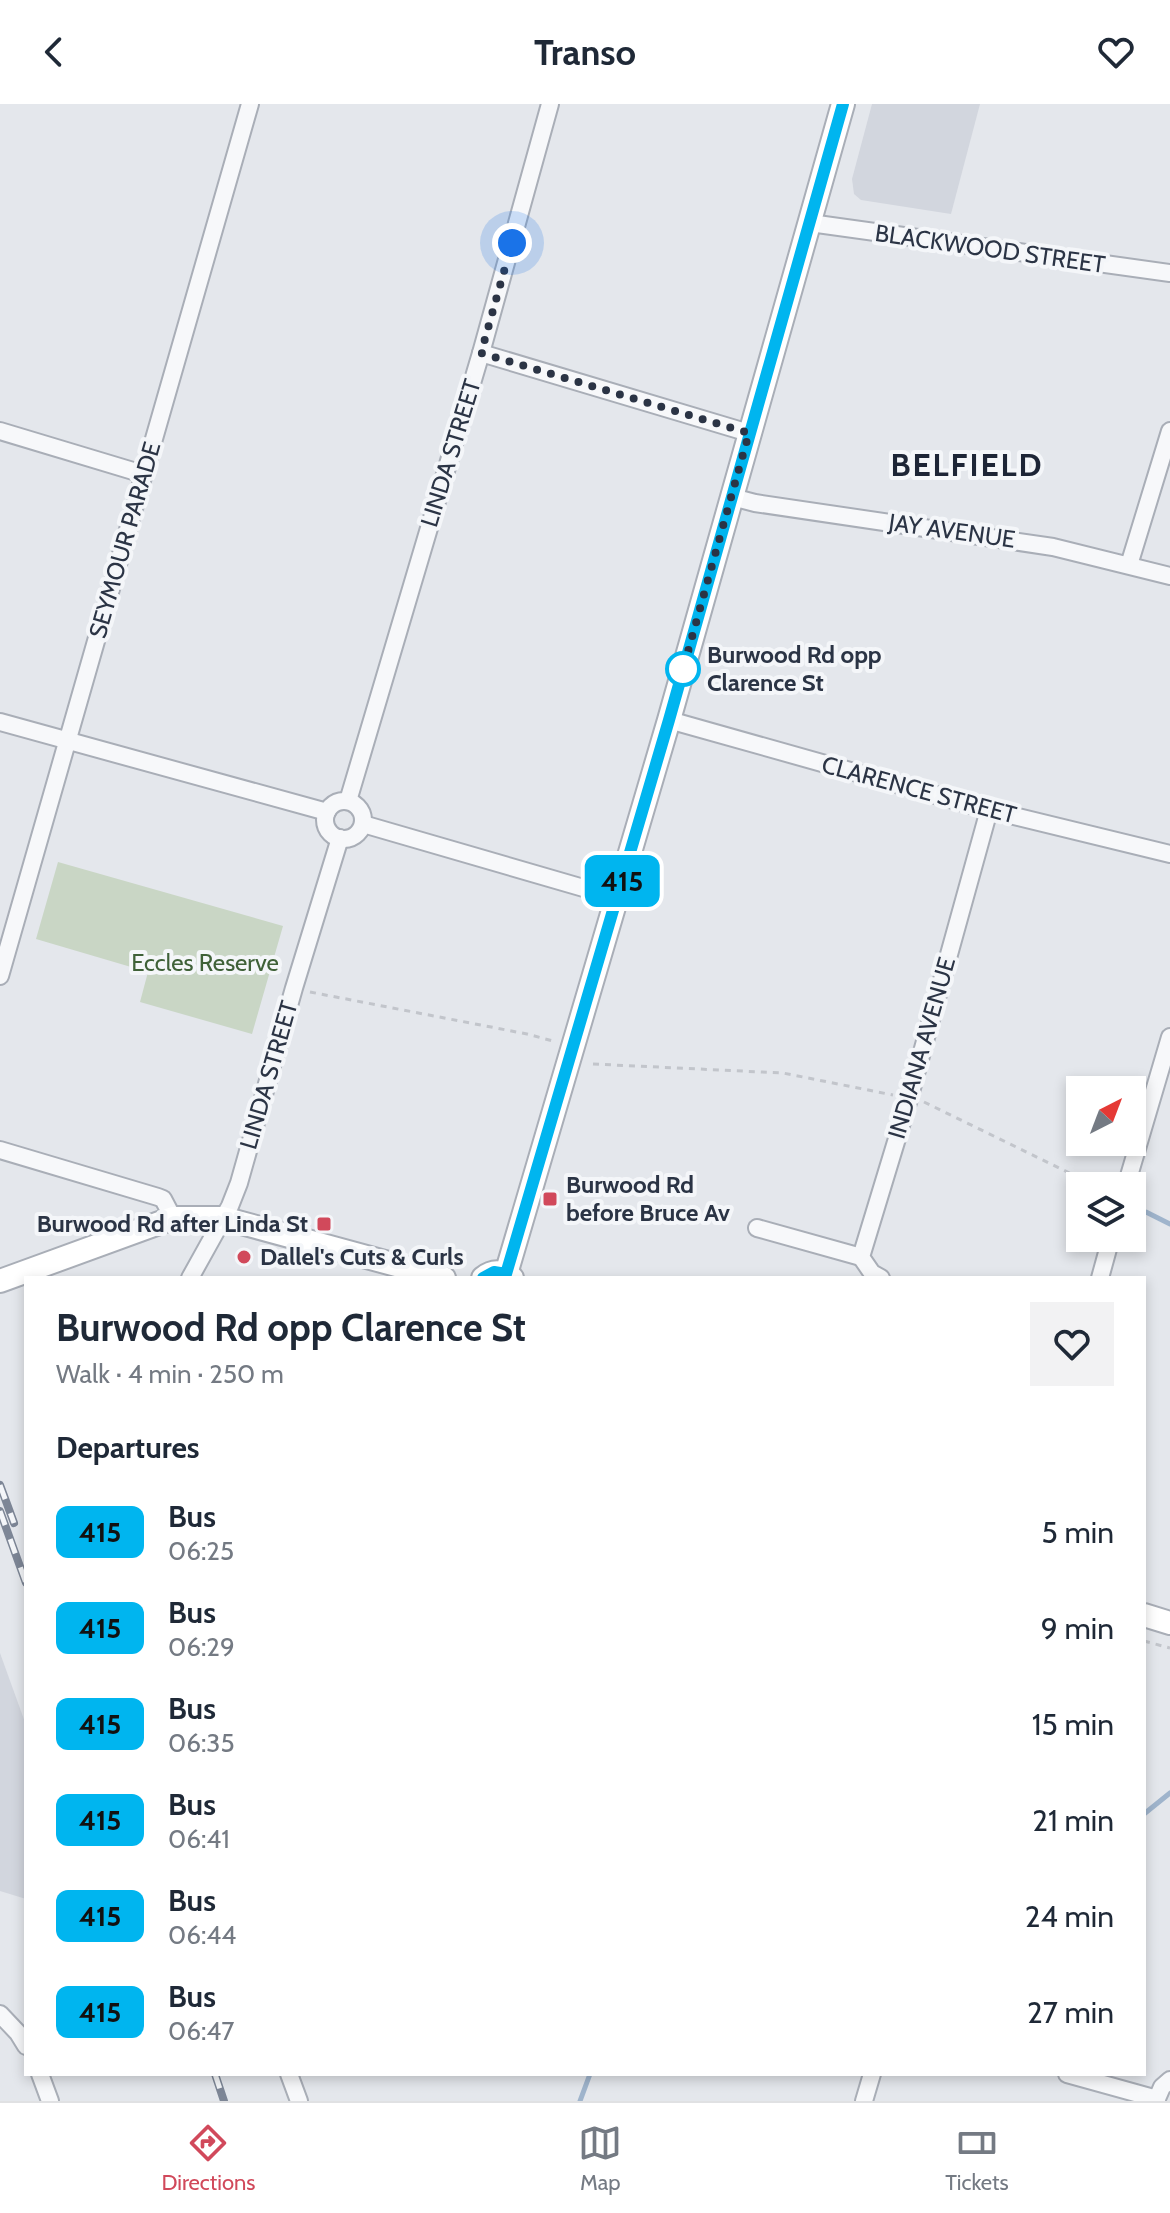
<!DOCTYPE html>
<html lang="en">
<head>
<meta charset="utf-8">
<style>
	:root { --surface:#fff; --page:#f2f2f3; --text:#1f2937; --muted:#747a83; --line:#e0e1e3; --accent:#d1495b }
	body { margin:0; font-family:Cabin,sans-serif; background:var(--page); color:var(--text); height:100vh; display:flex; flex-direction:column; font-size:30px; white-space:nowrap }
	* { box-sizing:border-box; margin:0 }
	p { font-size:26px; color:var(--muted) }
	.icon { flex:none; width:44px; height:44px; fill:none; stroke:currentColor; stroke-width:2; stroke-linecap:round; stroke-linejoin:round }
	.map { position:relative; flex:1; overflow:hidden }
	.side { position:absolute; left:24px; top:1172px; width:1122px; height:800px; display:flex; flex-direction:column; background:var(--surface); border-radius:0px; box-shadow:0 4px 12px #0003 }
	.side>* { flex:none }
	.badge { padding:0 16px; border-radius:12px; font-size:28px; line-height:52px }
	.needle { width:52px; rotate:42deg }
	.fabs { position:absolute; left:1066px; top:972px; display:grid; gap:16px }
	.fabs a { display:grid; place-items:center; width:80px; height:80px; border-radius:0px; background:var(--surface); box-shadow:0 4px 12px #0003; font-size:40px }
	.you { position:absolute; width:40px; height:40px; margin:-20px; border:6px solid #fff; border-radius:50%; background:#1a73e8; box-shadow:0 0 0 12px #1a73e833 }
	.map>.badge { position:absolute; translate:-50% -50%; box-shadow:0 0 0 4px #fff }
	h2 { padding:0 32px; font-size:30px; line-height:72px }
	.round { display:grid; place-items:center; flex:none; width:84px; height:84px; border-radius:0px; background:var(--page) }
	.summary { display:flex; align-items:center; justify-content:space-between; height:136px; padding:0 32px }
	h1 { font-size:38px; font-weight:700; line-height:60px }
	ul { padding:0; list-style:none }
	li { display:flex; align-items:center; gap:24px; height:96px; padding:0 32px }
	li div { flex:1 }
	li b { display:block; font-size:30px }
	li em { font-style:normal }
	li .badge { min-width:88px; font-weight:700; text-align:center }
	header { display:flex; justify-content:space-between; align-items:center; height:104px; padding:0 32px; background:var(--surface); font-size:36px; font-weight:700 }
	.menu { display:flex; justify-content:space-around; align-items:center; height:112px; border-top:2px solid var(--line); background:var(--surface); font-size:22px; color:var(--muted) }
	.menu a { display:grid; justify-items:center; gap:4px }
	.menu .selected { color:var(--accent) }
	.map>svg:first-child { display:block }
	.built { fill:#d2d6de }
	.green { fill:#c9d6c5 }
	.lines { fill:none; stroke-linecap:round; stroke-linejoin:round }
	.stream { stroke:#9fb4cc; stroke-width:5 }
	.street-casing { stroke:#a9aeb7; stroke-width:20 }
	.secondary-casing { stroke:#a9aeb7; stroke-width:26 }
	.path { stroke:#c2c5cb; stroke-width:3; stroke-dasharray:6 6; stroke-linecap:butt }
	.street { stroke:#f7f8fa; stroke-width:16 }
	.secondary { stroke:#fff; stroke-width:22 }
	.rail-casing { stroke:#7d8696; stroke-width:8 }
	.rail { stroke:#f4f6f9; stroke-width:5; stroke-dasharray:15; stroke-linecap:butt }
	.line-casing { stroke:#fff; stroke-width:18 }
	.line { stroke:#00b5ef; stroke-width:12 }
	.walk { stroke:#2b3445; stroke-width:8; stroke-dasharray:0 14.4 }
	.stop-dot { fill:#fff; stroke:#00b5ef; stroke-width:4 }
	.poi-dot { fill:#d1495b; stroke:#f4f6f9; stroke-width:3 }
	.labels { text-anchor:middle; stroke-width:8; stroke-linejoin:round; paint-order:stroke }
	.street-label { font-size:24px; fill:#2b3445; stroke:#f4f6f9 }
	.stop-label { font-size:24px; font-weight:bold; fill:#2b3445; stroke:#f4f6f9; text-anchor:start }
	.park-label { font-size:24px; fill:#3f6138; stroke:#f4f6f9 }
	.poi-label { font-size:24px; font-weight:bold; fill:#2b3445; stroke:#f4f6f9; text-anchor:start }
	.district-label { font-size:32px; font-weight:bold; letter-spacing:2px; fill:#1d2536; stroke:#f4f6f9 }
</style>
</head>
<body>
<header><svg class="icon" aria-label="back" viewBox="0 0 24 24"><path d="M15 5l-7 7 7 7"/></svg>Transo<svg class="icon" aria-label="heart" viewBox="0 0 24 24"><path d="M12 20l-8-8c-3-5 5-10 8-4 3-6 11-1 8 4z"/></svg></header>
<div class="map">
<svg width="1170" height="1997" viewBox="0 0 1170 1997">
	<rect width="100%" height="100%" fill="#e4e7ec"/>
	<g class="built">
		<polygon points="872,0 980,0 951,110 861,96 854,90 852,75"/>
		<polygon points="0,1549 26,1621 26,1795 0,1787"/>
	</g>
	<polygon class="green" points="58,758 283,822 252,930 140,898 148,868 36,835"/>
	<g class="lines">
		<g class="stream">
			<polyline points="1146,1108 1170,1120"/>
			<polyline points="1144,1710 1170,1689"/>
			<polyline points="580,1997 590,1970"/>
		</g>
		<g class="street-casing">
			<g id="street">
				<polyline points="810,119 1170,169"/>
				<polyline points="481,249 749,329"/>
				<polyline points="0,327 143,370"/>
				<polyline points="732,393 755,399 1053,443 1170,472"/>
				<polyline points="1129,461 1170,327"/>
				<polyline points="669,616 989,706 1170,750"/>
				<polyline points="0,618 327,708"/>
				<polyline points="348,697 481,249 550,0"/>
				<circle cx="344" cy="716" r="19"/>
				<polyline points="363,720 618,794"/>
				<polyline points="0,872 250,0"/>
				<polyline points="0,1046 158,1093 163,1095 173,1114"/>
				<polyline points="1126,1082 1170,933"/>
				<polyline points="757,1124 861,1153"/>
				<polyline points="190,1174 230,1102 239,1079 294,884 340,734"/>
				<polyline points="881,1174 872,1169 861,1153 909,995 989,706"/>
				<polyline points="1100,1174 1111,1134"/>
				<polyline points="0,1910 18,1929 26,1942"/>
				<polyline points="40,1970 50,1997"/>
				<polyline points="289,1970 299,1997"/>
				<polyline points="1067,1970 1157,1995"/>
				<polyline points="864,1997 872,1970"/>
				<polyline points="1156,1997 1162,1983 1170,1976"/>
			</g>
		</g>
		<g class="secondary-casing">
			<g id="secondary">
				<polyline points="506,1170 669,616 843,0"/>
				<path d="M483,1174C493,1166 502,1167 512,1174"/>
				<polyline points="0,1177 173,1114 223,1114 444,1174"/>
				<polyline points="1144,1511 1170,1519"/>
			</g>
		</g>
		<g class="path">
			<polyline points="310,888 527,930 553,937"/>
			<polyline points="593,960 783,969 893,991"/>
			<polyline points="924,998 1096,1082"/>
			<polyline points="1144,1537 1170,1544"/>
		</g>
		<use href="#street" class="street"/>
		<use href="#secondary" class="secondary"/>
		<g class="rail-casing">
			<g id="rail">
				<polyline points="0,1381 14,1419"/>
				<polyline points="0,1407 26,1479"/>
				<polyline points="215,1970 224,1997"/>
			</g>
		</g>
		<use href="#rail" class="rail"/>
	</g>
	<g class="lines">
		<g class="line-casing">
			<polyline id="line" points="483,1174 494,1168 506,1170 669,616 843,0"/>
		</g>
		<use href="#line" class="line"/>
		<polyline class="walk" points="512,139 481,249 749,329 682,569 683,565"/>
	</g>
	<circle class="stop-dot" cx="683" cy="565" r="16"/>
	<g class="poi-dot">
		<rect x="542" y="1087" width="16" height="16" rx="4"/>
		<rect x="316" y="1112" width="16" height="16" rx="4"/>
		<circle cx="244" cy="1153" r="8"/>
	</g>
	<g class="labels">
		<g class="street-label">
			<text transform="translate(990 145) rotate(8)" y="8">BLACKWOOD STREET</text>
			<text transform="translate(451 349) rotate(-73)" y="8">LINDA STREET</text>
			<text transform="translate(952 427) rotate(8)" y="8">JAY AVENUE</text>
			<text transform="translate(125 436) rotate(-74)" y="8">SEYMOUR PARADE</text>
			<text transform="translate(919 686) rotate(15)" y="8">CLARENCE STREET</text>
			<text transform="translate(922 944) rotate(-74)" y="8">INDIANA AVENUE</text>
			<text transform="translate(269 971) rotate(-74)" y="8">LINDA STREET</text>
		</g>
		<g class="stop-label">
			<text x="707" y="559">Burwood Rd opp<tspan x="707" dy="28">Clarence St</tspan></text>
		</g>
		<g class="park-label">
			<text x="205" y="867">Eccles Reserve</text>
		</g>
		<g class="poi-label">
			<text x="566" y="1089">Burwood Rd<tspan x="566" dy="28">before Bruce Av</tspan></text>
			<text x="308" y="1128" text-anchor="end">Burwood Rd after Linda St</text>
			<text x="260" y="1161">Dallel's Cuts &amp; Curls</text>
		</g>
		<g class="district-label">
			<text x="967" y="372">BELFIELD</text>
		</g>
	</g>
</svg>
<div class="fabs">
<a><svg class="needle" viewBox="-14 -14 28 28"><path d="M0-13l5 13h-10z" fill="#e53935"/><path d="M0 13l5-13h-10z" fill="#747a83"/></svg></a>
<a><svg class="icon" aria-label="layers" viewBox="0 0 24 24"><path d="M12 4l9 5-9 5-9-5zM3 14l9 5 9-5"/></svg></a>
</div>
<div class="you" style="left:512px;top:139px"></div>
<b class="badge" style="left:622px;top:777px;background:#00b5ef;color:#111">415</b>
<section class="side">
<div class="summary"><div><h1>Burwood Rd opp Clarence St</h1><p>Walk · 4 min · 250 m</p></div><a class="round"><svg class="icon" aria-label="heart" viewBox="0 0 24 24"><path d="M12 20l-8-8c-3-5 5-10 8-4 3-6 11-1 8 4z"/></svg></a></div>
<h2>Departures</h2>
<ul>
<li><span class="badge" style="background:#00b5ef;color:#111">415</span><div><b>Bus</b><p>06:25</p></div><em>5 min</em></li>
<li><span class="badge" style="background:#00b5ef;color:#111">415</span><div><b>Bus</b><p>06:29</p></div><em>9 min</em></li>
<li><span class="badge" style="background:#00b5ef;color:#111">415</span><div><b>Bus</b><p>06:35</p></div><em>15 min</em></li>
<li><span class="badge" style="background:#00b5ef;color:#111">415</span><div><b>Bus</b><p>06:41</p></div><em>21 min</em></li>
<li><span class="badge" style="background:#00b5ef;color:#111">415</span><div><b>Bus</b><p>06:44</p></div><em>24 min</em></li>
<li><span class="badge" style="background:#00b5ef;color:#111">415</span><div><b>Bus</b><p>06:47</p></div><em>27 min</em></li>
</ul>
</section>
</div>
<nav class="menu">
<a class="selected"><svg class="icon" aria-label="directions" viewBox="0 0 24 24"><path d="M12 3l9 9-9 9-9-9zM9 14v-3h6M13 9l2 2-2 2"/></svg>Directions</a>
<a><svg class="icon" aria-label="map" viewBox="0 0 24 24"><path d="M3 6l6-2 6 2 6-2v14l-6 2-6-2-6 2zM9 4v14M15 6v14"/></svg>Map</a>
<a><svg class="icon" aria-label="tickets" viewBox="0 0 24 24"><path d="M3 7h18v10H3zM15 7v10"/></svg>Tickets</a>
</nav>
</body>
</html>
